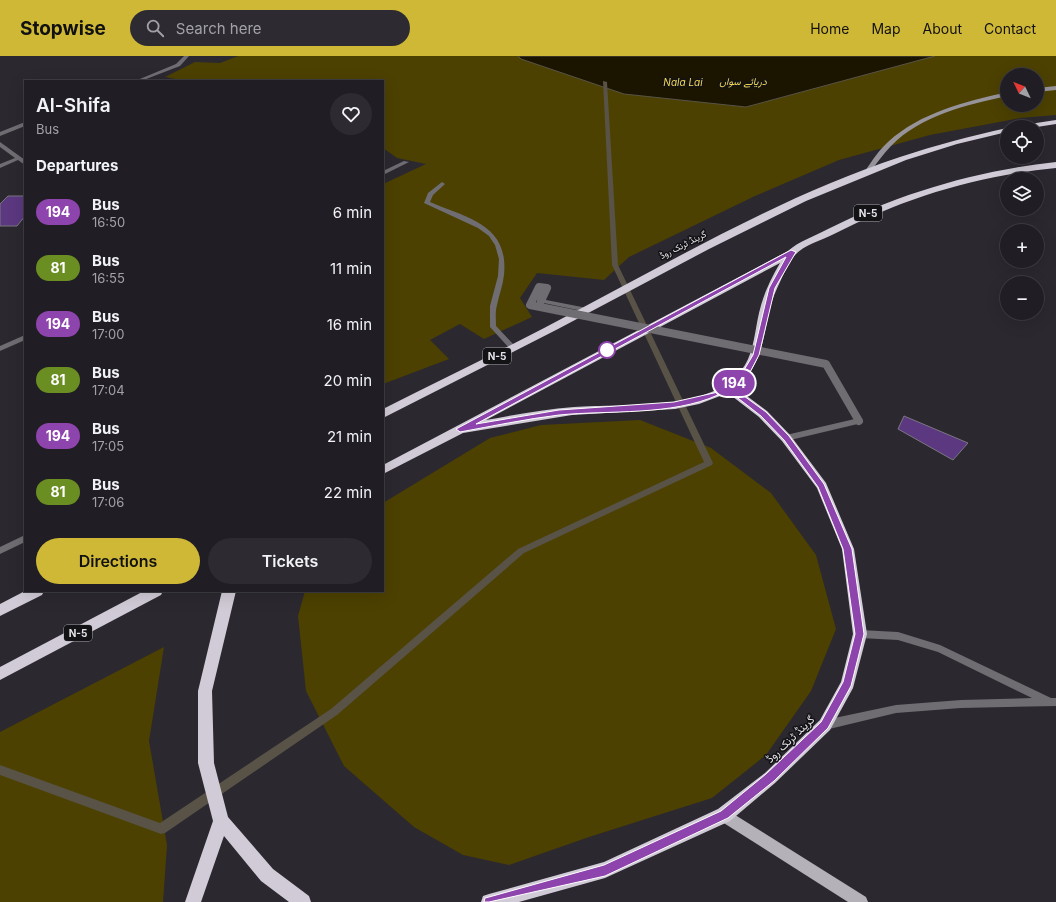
<!DOCTYPE html>
<html lang="en">
<head>
<meta charset="utf-8">
<style>
	:root { --surface:#201e24; --page:#2d2b31; --text:#f1f3f6; --muted:#a2a2a6; --line:#3d3c41; --accent:#d0b837 }
	body { margin:0; font-family:Inter,Vazirmatn,sans-serif; background:var(--page); color:var(--text); height:100vh; display:flex; flex-direction:column; font-size:15px; white-space:nowrap }
	* { box-sizing:border-box; margin:0 }
	p { font-size:13px; color:var(--muted) }
	.icon { flex:none; width:22px; height:22px; fill:none; stroke:currentColor; stroke-width:2; stroke-linecap:round; stroke-linejoin:round }
	.map { position:relative; flex:1; overflow:hidden }
	.sheet { position:absolute; left:24px; top:24px; width:360px; height:512px; display:flex; flex-direction:column; background:var(--surface); border-radius:0px; box-shadow:0 4px 16px #0002,0 0 0 1px var(--line) }
	.sheet>* { flex:none }
	.badge { padding:0 8px; border-radius:13px; font-size:14px; line-height:26px }
	.needle { width:26px; rotate:313deg }
	.tools { position:absolute; left:1000px; top:12px; display:grid; gap:8px }
	.tools a { display:grid; place-items:center; width:44px; height:44px; border-radius:50%; background:var(--surface); box-shadow:0 4px 16px #0002,0 0 0 1px var(--line); font-size:20px }
	.map>.badge { position:absolute; translate:-50% -50%; box-shadow:0 0 0 2px #fff }
	h2 { padding:0 12px; font-size:15px; line-height:36px }
	.round { display:grid; place-items:center; flex:none; width:42px; height:42px; border-radius:21px; background:var(--page) }
	.overview { display:flex; align-items:center; justify-content:space-between; height:68px; padding:0 12px }
	h1 { font-size:19px; font-weight:600; line-height:30px }
	.button { display:flex; gap:8px; margin-top:auto; padding:8px 12px }
	.button a { flex:1; height:46px; border-radius:24px; background:var(--accent); color:#111; font-size:16px; font-weight:600; line-height:46px; text-align:center }
	.button a+a { background:var(--page); color:var(--text) }
	ul { padding:0; list-style:none }
	li { display:flex; align-items:center; gap:12px; height:56px; padding:0 12px }
	li div { flex:1 }
	li b { display:block; font-size:15px }
	li em { font-style:normal }
	li .badge { min-width:44px; font-weight:700; text-align:center }
	header { display:flex; align-items:center; gap:24px; box-sizing:border-box; height:56px; padding:0 20px; background:var(--accent); color:#111 }
	header strong { font-size:19px }
	nav { display:flex; gap:22px; margin-inline-start:auto; font-size:14px }
	.search { width:280px; height:36px; background:var(--page); display:flex; align-items:center; gap:10px; box-sizing:border-box; padding:0 14px; border-radius:22px; color:var(--muted); font-size:15px }
	.map>svg:first-child { display:block }
	.green { fill:#4c4100; fill-rule:evenodd }
	.water { fill:#1b1500; stroke:#585346 }
	.lines { fill:none; stroke-linecap:round; stroke-linejoin:round }
	.stream { fill:#585346; fill-rule:evenodd }
	.building { fill:#5b3880; stroke:#7b7780 }
	.lane { fill:#6f6d72; fill-rule:evenodd }
	.street { fill:#6f6d72; fill-rule:evenodd }
	.secondary { fill:#96939a; fill-rule:evenodd }
	.primary { fill:#b4b1b9; fill-rule:evenodd }
	.highway { fill:#d0cbd6; fill-rule:evenodd }
	.street-bridge { stroke:#6f6d72; stroke-width:8 }
	.line { fill:#8e44ad; stroke:#fff }
	.stop-dot { fill:#fff; stroke:#8e44ad; stroke-width:2 }
	.labels { text-anchor:middle; stroke-width:3; stroke-linejoin:round; paint-order:stroke }
	.far-street-label { font-size:9px; fill:#e5e3e8; stroke:#131215 }
	.far-water-label { font-size:10px; font-style:italic; fill:#f2d856; stroke:#131215 }
	.shield { fill:#131215; stroke:#a6a4a9; stroke-width:1 }
	.shield-label { font-size:10px; font-weight:bold; fill:#e5e3e8 }
	.street-label { font-size:11px; fill:#e5e3e8; stroke:#131215 }
</style>
</head>
<body>
<header>
<strong>Stopwise</strong>
<div class="search"><svg class="icon" aria-label="search" viewBox="0 0 24 24"><circle cx="10" cy="10" r="6"/><path d="M15 15l6 6"/></svg>Search here</div>
<nav><a>Home</a><a>Map</a><a>About</a><a>Contact</a></nav>
</header>
<div class="map">
<svg width="1056" height="846" viewBox="0 0 1056 846">
	<rect width="100%" height="100%" fill="#2b2830"/>
	<g class="green">
		<path d="M238,0H1056V59L1020,62L930,79L839,104L755,140L629,201L604,224L537,217L520,242L532,261L484,283L460,268L430,284L449,303L383,328V128L426,108L397,102L383,92V25H186L165,21L195,6L220,7ZM1007,19H1037V49H1007Z"/>
		<polygon points="640,364 711,392 771,437 816,499 836,573 811,635 766,699 712,742 589,781 509,809 463,799 414,771 344,710 306,635 298,560 305,535 383,535 383,447 490,382 541,369"/>
		<polygon points="164,591 149,685 167,789 163,846 0,846 0,676"/>
	</g>
	<polygon class="water" points="518,0 935,0 746,51 624,38 521,3"/>
	<g class="lines">
		<polygon class="stream" points="603,25 607,26 618,209 713,407 712,409 524,497 337,659 165,777 161,778 0,719 0,709 160,767 331,653 518,493 704,406 612,209"/>
	</g>
	<g class="building">
		<polygon points="8,140 25,140 25,160 17,170 0,170 0,148"/>
		<polygon points="904,360 968,387 953,404 898,373"/>
	</g>
	<g class="lines">
		<path class="lane" d="M442,126L445,128L433,139L430,146C467,162 509,168 504,219C503,229 499,239 497,249C495,256 496,263 496,270L515,290L516,292L515,294H511L490,271V250L498,220L499,203L495,189L489,180L478,172L424,147L428,137Z"/>
		<g class="street">
			<polygon points="184,0 189,0 180,10 141,25 135,25 176,8"/>
			<polygon points="25,66 25,70 0,80 0,76"/>
			<polygon points="0,86 25,104 25,109 18,104 0,112 0,108 15,102 0,91"/>
			<polygon points="404,105 409,106 383,119 383,115"/>
			<polygon points="541,243 587,252 590,254 587,256 539,246 539,244"/>
			<polygon points="25,279 25,284 0,295 0,290"/>
			<polygon points="859,362 862,363 863,365 862,367 786,385 782,382 786,379"/>
			<polygon points="25,479 25,486 0,498 0,491"/>
			<polygon points="860,574 898,576 940,589 1051,642 1056,642 1056,650 961,652 896,657 825,674 822,672 820,669 822,666 825,664 896,649 961,644 1032,642 938,596 898,584 860,582 857,581 855,578 857,575"/>
		</g>
		<g class="secondary">
			<polygon points="1056,30 1056,34 1037,36 1037,32"/>
			<path d="M1007,36V40C967,49 921,59 891,90C883,98 877,107 870,116L865,115C872,105 879,94 888,86C921,56 965,46 1007,36Z"/>
		</g>
		<polygon class="primary" points="724,752 866,841 868,846 848,846 719,764 717,759 719,754"/>
		<g class="highway">
			<polygon points="1056,64 1056,68 1037,71 1019,71 1023,69"/>
			<path d="M1007,72V76L957,88L906,104L806,145L709,193L558,273L383,362V353C449,320 515,288 580,253C684,198 788,138 900,101C936,89 971,80 1007,72Z"/>
			<path d="M1056,106V112C976,120 906,141 834,178C822,184 804,189 795,199C790,204 787,212 784,217C780,226 775,236 772,245C762,279 765,307 736,332L767,355L790,379L826,427L854,493L867,578L853,632L830,674L775,727L730,765L605,822L519,846H481L483,840L489,838L604,806L718,753L765,717L820,664L841,626L853,578L842,493L817,432L782,385L759,361L728,337L699,348L675,353L572,359L463,377L383,418V409L788,195C799,185 815,180 828,173C901,137 975,115 1056,106ZM780,207C771,222 763,239 759,257C755,274 754,294 745,309C714,358 624,347 574,351C545,353 515,359 486,364Z"/>
			<polygon points="25,535 44,535 42,539 0,560 0,548"/>
			<polygon points="144,535 163,535 161,539 0,624 0,611"/>
			<polygon points="222,535 236,535 212,635 214,707 228,761 273,813 309,840 311,846 289,846 261,825 224,780 201,846 185,846 213,765 198,707 198,635"/>
		</g>
		<polyline class="street-bridge" points="541,245 547,232 539,231 530,249 826,308 859,365"/>
	</g>
	<path class="line" d="M791,194L796,196L775,232L759,299L749,318L733,332L766,356L789,380L824,428L852,493L864,578L851,630L828,672L774,725L728,762L605,820L489,846H484L485,842L489,841L604,809L721,755L766,718L821,666L843,626L855,578L843,493L818,431L784,384L761,360L725,332L744,314L753,299L769,232L786,201L476,368L559,354L674,346L718,336V339C671,360 610,354 559,359C526,363 493,370 460,376L456,373Z"/>
	<circle class="stop-dot" cx="607" cy="294" r="8"/>
	<g class="labels">
		<g class="far-street-label">
			<text transform="translate(683 189) rotate(-27)" y="3">گرینڈ ٹرنک روڈ</text>
		</g>
		<g class="far-water-label">
			<text x="743" y="29">دریائے سواں</text>
			<text x="683" y="30">Nala Lai</text>
		</g>
		<g class="shield">
			<rect x="854" y="149" width="28" height="16" rx="3"/>
			<rect x="483" y="292" width="28" height="16" rx="3"/>
			<rect x="64" y="569" width="28" height="16" rx="3"/>
		</g>
		<g class="shield-label">
			<text x="868" y="161">N-5</text>
			<text x="497" y="304">N-5</text>
			<text x="78" y="581">N-5</text>
		</g>
		<g class="street-label">
			<text transform="translate(790 683) rotate(-44)" y="4">گرینڈ ٹرنک روڈ</text>
		</g>
	</g>
</svg>
<div class="tools">
<a><svg class="needle" viewBox="-14 -14 28 28"><path d="M0-13l5 13h-10z" fill="#e53935"/><path d="M0 13l5-13h-10z" fill="#a2a2a6"/></svg></a>
<a><svg class="icon" aria-label="locate" viewBox="0 0 24 24"><circle cx="12" cy="12" r="6"/><path d="M12 2v4M12 18v4M2 12h4M18 12h4"/></svg></a>
<a><svg class="icon" aria-label="layers" viewBox="0 0 24 24"><path d="M12 4l9 5-9 5-9-5zM3 14l9 5 9-5"/></svg></a>
<a>+</a>
<a>−</a>
</div>
<b class="badge" style="left:734px;top:327px;background:#8e44ad;color:#fff">194</b>
<section class="sheet">
<div class="overview"><div><h1>Al-Shifa</h1><p>Bus</p></div><a class="round"><svg class="icon" aria-label="heart" viewBox="0 0 24 24"><path d="M12 20l-8-8c-3-5 5-10 8-4 3-6 11-1 8 4z"/></svg></a></div>
<h2>Departures</h2>
<ul>
<li><span class="badge" style="background:#8e44ad;color:#fff">194</span><div><b>Bus</b><p>16:50</p></div><em>6 min</em></li>
<li><span class="badge" style="background:#6b8e23;color:#fff">81</span><div><b>Bus</b><p>16:55</p></div><em>11 min</em></li>
<li><span class="badge" style="background:#8e44ad;color:#fff">194</span><div><b>Bus</b><p>17:00</p></div><em>16 min</em></li>
<li><span class="badge" style="background:#6b8e23;color:#fff">81</span><div><b>Bus</b><p>17:04</p></div><em>20 min</em></li>
<li><span class="badge" style="background:#8e44ad;color:#fff">194</span><div><b>Bus</b><p>17:05</p></div><em>21 min</em></li>
<li><span class="badge" style="background:#6b8e23;color:#fff">81</span><div><b>Bus</b><p>17:06</p></div><em>22 min</em></li>
</ul>
<div class="button"><a>Directions</a><a>Tickets</a></div>
</section>
</div>
</body>
</html>
